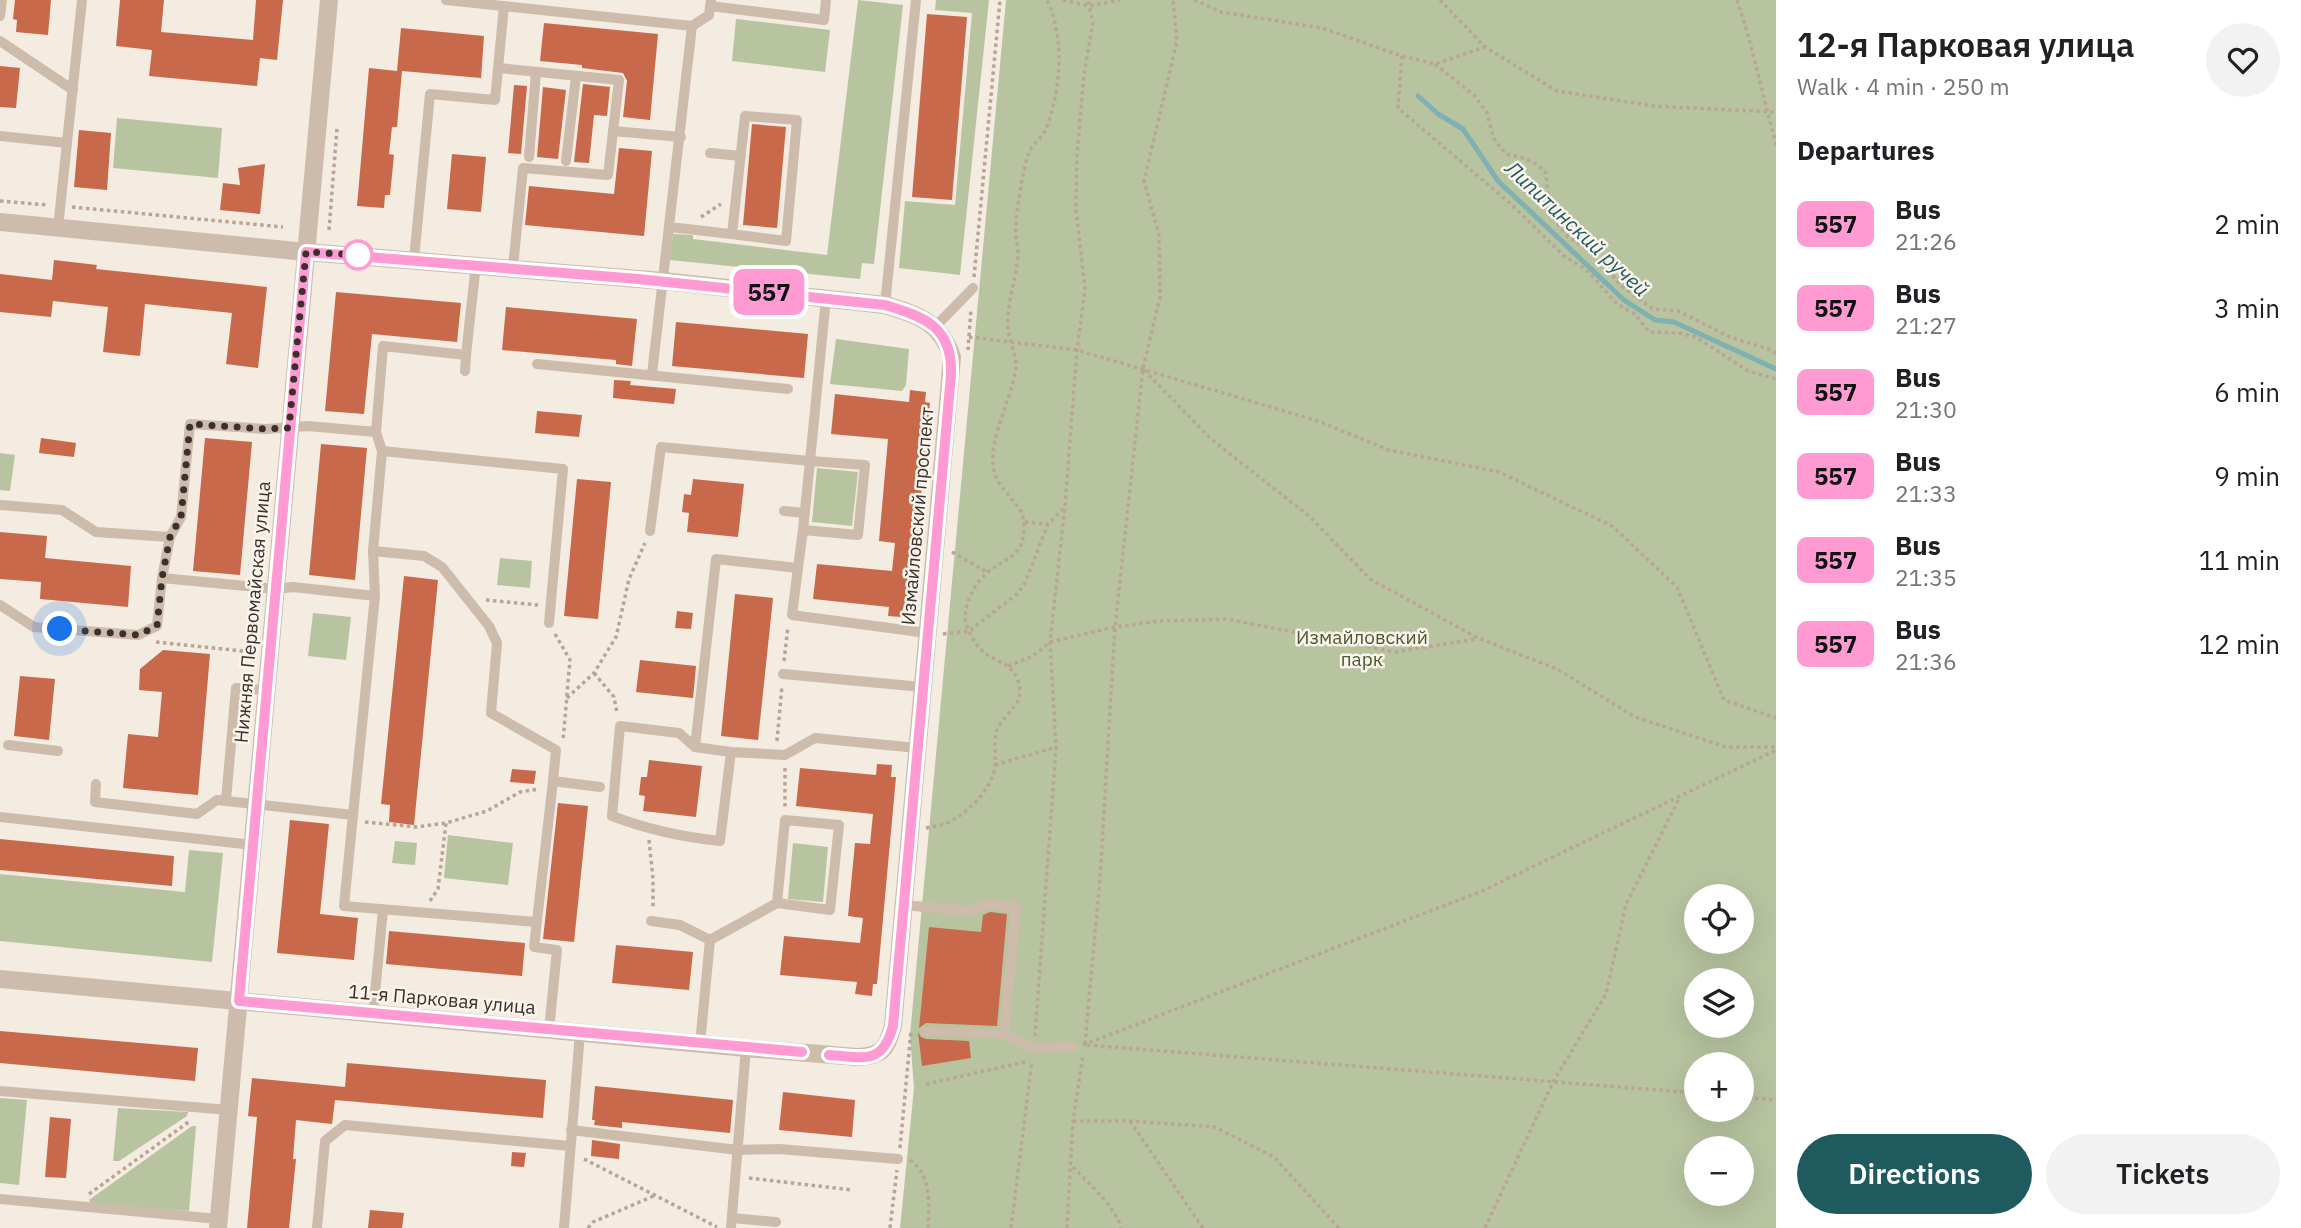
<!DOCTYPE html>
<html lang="en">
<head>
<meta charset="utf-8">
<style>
	:root { --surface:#fff; --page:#f2f2f2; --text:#202124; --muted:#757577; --accent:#1f5a5e }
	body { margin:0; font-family:"IBM Plex Sans",sans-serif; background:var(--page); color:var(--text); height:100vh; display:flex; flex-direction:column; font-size:26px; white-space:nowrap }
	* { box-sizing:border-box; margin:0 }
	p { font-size:23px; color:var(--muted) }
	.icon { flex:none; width:38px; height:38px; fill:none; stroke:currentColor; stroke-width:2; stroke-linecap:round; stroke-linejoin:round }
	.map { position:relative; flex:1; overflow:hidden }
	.details { display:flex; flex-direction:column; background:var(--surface); width:525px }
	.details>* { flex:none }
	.badge { padding:0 14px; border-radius:10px; font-size:24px; line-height:46px }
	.fabs { position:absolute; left:1684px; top:884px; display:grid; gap:14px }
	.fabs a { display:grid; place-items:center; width:70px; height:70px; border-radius:50%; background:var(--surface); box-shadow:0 7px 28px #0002; font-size:35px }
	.you { position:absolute; width:35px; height:35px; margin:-18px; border:5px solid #fff; border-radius:50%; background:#1a73e8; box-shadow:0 0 0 10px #1a73e833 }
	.map>.badge { position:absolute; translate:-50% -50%; box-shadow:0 0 0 4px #fff }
	h2 { padding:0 21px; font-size:26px; line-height:63px }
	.round { display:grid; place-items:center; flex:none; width:74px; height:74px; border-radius:37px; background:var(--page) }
	.summary { display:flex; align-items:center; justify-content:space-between; height:119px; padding:0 21px }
	h1 { font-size:33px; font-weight:600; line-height:52px }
	.primary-button { display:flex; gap:14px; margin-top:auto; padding:14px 21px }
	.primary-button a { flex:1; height:80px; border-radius:42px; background:var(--accent); color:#fff; font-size:28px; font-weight:600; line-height:80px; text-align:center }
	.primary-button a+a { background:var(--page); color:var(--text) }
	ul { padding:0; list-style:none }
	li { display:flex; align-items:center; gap:21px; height:84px; padding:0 21px }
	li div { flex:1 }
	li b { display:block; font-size:26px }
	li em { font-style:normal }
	li .badge { min-width:77px; font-weight:700; text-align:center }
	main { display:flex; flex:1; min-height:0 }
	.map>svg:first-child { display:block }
	.green { fill:#b8c4a0; fill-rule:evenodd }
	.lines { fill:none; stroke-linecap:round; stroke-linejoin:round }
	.stream { stroke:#7fb0b2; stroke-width:5 }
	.building { fill:#c8694b }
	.path { stroke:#b9a596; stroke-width:3.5; stroke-dasharray:3.5 3.5; stroke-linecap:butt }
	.lane { stroke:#cdbbac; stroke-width:10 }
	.street { stroke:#cdbbac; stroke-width:18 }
	.line-casing { stroke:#fff; stroke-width:16 }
	.line { stroke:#ff9ad2; stroke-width:10 }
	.walk { stroke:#3b302b; stroke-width:7; stroke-dasharray:0 12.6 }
	.stop-dot { fill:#fff; stroke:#ff9ad2; stroke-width:3.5 }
	.labels { text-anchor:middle; stroke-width:5; stroke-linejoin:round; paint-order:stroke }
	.street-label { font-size:19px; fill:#3b302b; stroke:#fbf5ee }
	.park-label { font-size:19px; fill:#4a5a2e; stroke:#fbf5ee }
	.water-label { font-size:21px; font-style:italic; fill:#1f5a5e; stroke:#fbf5ee }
</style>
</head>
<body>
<main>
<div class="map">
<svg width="1776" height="1228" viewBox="0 0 1776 1228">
	<rect width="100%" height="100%" fill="#f4ebe1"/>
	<g class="green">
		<polygon points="858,0 903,5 874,264 862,263 860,279 670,260 673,234 693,235 693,239 827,255"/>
		<polygon points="936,0 989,0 960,275 899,268 905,201 955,205 972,13 935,10"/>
		<path d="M1006,0H1776V1228H900L914,1088L910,1035ZM1696,896H1741V942H1696ZM1696,980H1741V1026H1696ZM1696,1064H1741V1110H1696ZM1696,1148H1741V1194H1696Z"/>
		<polygon points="736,19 830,30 825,72 732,61"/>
		<polygon points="117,118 222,128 218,178 113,168"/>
		<polygon points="836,339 909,349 906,385 902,391 830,384"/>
		<polygon points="0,453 15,455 10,491 0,490"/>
		<polygon points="817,468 858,472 852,526 812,522"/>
		<polygon points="500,558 532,561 530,588 497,585"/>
		<polygon points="313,613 351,617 346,660 308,656"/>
		<polygon points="448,835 513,843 508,885 444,878"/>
		<polygon points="395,841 417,843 415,865 392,863"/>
		<polygon points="793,843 828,847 823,902 788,899"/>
		<polygon points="189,850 223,853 212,962 0,941 0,874 185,892"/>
		<polygon points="0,1098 27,1100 19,1185 0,1183"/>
		<polygon points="118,1108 188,1112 187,1116 119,1161 113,1161"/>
		<polygon points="192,1126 196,1126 189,1211 92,1204 89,1200"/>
	</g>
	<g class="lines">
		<polyline class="stream" points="1418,96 1438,114 1463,129 1498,181 1624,300 1655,320 1674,322 1776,369"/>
	</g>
	<g class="building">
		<polygon points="15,0 51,0 48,35 16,32 17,20 13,19"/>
		<polygon points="120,0 164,0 161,32 253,40 256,0 283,0 277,60 260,58 257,86 149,76 152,50 116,46"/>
		<polygon points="927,14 967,17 952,200 912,197"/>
		<polygon points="544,23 658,34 650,120 623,117 627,81 623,73 582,68 582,65 540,61"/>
		<polygon points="401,28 484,36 481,78 402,71 397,127 392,127 389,154 394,155 390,195 385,195 384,208 357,206 369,68 397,71"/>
		<polygon points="0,66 20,68 16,108 0,107"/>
		<polygon points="583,84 610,87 607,116 594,115 589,163 574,162"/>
		<polygon points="514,85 527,86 521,154 508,153"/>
		<polygon points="543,87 566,90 558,159 537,157"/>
		<polygon points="752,124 786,127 777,228 743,225"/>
		<polygon points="79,130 111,133 107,190 74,187"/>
		<polygon points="619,148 652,151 644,236 525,225 529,186 614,194"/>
		<polygon points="452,154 486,157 481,212 447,209"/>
		<polygon points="265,164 260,214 220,210 223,183 240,185 238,168"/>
		<polygon points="54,260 97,265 96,269 267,287 258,368 226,364 232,313 145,304 140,356 103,352 108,307 53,301 51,317 0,312 0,274 52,280"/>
		<polygon points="336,292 461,303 457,342 372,334 364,414 325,411"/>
		<polygon points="506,307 637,319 632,366 616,364 616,360 502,350"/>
		<polygon points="676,322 808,334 804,378 672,366"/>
		<polygon points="614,380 631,381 630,385 676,389 674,404 613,398"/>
		<polygon points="910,390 926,392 925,402 930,403 910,609 903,608 902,617 888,616 889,607 813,599 817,564 892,571 895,543 879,541 888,439 831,434 835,394 909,402"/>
		<polygon points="537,411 582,415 579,437 535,433"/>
		<polygon points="41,438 76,443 74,457 39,453"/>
		<polygon points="205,438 252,442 240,575 193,571"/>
		<polygon points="321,444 367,448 355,580 309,575"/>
		<polygon points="577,479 611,482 598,619 564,616"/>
		<polygon points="693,479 744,484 738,537 687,532 689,513 682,512 684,494 691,495"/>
		<polygon points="0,532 47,536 45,558 131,566 128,607 40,599 41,582 0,579"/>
		<polygon points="404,576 438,580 414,825 389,822 390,805 381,804"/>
		<polygon points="735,594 773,598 758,740 721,736"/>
		<polygon points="677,611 693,613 691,629 675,628"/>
		<polygon points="163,650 210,654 198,795 123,788 128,734 158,737 162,692 139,690 140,669"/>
		<polygon points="640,660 696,666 693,698 636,692"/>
		<polygon points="20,676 55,679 49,740 14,736"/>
		<polygon points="649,760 702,766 696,817 643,811 645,796 639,795 641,777 647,777"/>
		<polygon points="877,764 892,765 891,777 896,777 877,984 873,984 872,996 855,994 857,982 780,975 784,936 860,943 863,918 848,916 855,843 870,844 873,814 796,806 800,768 876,775"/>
		<polygon points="512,769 536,771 534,784 510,782"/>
		<polygon points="558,803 588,806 574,942 543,939"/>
		<polygon points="290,820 329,824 320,914 358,918 354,960 277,953"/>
		<polygon points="0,839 174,856 172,886 0,870"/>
		<polygon points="990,912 1007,914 997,1026 926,1023 919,1028 929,927 981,932 983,915"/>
		<polygon points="389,931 525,943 522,976 386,964"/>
		<polygon points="616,945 693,952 689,990 612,983"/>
		<polygon points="0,1031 198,1048 195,1081 0,1063"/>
		<polygon points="918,1032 921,1037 926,1039 969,1041 971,1058 922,1066"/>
		<polygon points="347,1063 546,1080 543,1118 335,1100 332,1124 296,1120 293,1159 296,1159 289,1228 247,1228 257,1117 248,1116 252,1078 345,1087"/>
		<polygon points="595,1086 733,1100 730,1133 622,1122 622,1128 594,1125 595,1120 592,1120"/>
		<polygon points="783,1092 855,1100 852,1137 779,1130"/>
		<polygon points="50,1117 71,1119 66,1178 45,1177"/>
		<polygon points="592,1140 620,1144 619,1159 591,1156"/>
		<polygon points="512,1152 526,1153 524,1167 511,1166"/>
		<polygon points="370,1210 404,1213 402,1228 368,1228"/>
	</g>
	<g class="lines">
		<g class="path">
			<polyline points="1063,0 1089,6 1120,0"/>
			<polyline points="1194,0 1221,12 1322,28 1402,56 1435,64 1485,47"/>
			<polyline points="1440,0 1485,47 1557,91 1654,106 1776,112"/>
			<polyline points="1737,0 1749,38 1776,145"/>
			<polyline points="1402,56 1398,108 1512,205 1564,256 1588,271 1617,304 1635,314 1649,332 1678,333 1696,337 1748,371 1776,379"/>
			<polyline points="1435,64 1475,96 1487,113 1494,139 1506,154 1524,158 1539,166 1546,173 1549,213 1568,237 1596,254 1620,285 1653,309 1678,311 1730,337 1771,350 1776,354"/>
			<polyline points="0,201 47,205"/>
			<polyline points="72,207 283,227"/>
			<polyline points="701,217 721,204"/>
			<polyline points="329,230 337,128"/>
			<polyline points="974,277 1000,0"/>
			<polyline points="969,337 1077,350 1318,421 1389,450 1499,472 1612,526 1677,587 1724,700 1776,718"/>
			<polyline points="968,350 971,309"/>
			<polyline points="1144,370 1211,439 1309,516 1370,579 1478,638 1557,669 1635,717 1726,747 1776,747"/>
			<polyline points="1025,522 1048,524"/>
			<polyline points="952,552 987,572"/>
			<polyline points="486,600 538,605"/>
			<polyline points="555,634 570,660 563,741"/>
			<polyline points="943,634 969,631 1017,594 1025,583 1048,524 1065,507"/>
			<polyline points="156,642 252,652"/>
			<polyline points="784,661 788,627"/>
			<polyline points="1008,666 1033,656 1050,642 1115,627 1159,621 1227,619 1395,652 1476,639"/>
			<polyline points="594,673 614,697 617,713"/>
			<polyline points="567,698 594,673 616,637 629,579 645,543"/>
			<polyline points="777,741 782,686"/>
			<polyline points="995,765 1056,747"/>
			<polyline points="785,768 785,809"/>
			<polyline points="365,822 417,827 446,823 487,811 520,792 539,789"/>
			<path d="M926,828C934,826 944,825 951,821C970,811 994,787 995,764C996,753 993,738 998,728C1008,708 1027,705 1017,678C1011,663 996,662 985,653C976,647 965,627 965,617C966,600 976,581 989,571C1010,556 1025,555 1024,524C1024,502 995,491 993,465C990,439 1010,400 1015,373C1019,357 1009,344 1008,327C1006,303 1017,278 1018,254C1018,245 1015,236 1016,228C1016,212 1023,169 1028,155C1031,145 1042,138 1046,129C1061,89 1065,38 1047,0"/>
			<polyline points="649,840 653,879 653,909"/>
			<polyline points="430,901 438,889 446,823"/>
			<polyline points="1035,1036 1056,747 1050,642 1065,506 1077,350 1085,289 1076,210 1077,154 1084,74 1093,23 1088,0"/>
			<polyline points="1085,1044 1100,879 1115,627 1143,368 1160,297 1159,235 1144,181 1177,41 1173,0"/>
			<polyline points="1083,1045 1482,891 1776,750"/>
			<polyline points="1087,1045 1696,1093"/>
			<polyline points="926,1084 1029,1061"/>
			<polyline points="1741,1097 1776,1100"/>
			<polyline points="1073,1121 1130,1121 1215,1127 1274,1157 1339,1228"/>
			<polyline points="1130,1121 1203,1228"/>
			<polyline points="900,1148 911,1031"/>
			<polyline points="584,1159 717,1227"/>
			<path d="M910,1160C932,1176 929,1203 928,1228"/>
			<path d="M1073,1167C1088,1183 1116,1207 1121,1228"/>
			<polyline points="749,1178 852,1190"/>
			<polyline points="89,1194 190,1121"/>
			<polyline points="588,1228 593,1222 656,1195"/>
			<polyline points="890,1228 897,1170"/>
			<polyline points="1011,1228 1032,1061"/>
			<polyline points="1067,1228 1073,1121 1083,1055"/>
			<polyline points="1485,1228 1553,1082 1606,994 1626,904 1680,797"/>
		</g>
		<g class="lane">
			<polyline points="446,0 692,26"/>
			<polyline points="710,6 824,20 826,0"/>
			<polyline points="0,16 2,0"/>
			<polyline points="0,41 73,90"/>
			<polyline points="499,68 619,80 608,175 523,168 513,267"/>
			<polyline points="613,131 681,137"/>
			<polyline points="0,136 67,143"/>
			<polyline points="710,153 741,156"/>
			<polyline points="529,157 536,72"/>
			<polyline points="566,161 576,76"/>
			<path d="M669,227C708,231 747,236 786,241L797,120L745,116L732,234"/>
			<polyline points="58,228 82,0"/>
			<polyline points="414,259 430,94 495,100 504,6"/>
			<polyline points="885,305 916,0"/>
			<polyline points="935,327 973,288"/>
			<polyline points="537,364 788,389"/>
			<polyline points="465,371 466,355"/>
			<polyline points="652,374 692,26 709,15 711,0"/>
			<polyline points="376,432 382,451 563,469 549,623"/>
			<polyline points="0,505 62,510 96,532 170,537 181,517 190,424 266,429 308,426 376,432 383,346 466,355 476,264"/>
			<polyline points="784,511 805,513"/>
			<polyline points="650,531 661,447 810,461 803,530 858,535 865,465 810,461 826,298"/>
			<polyline points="373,551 424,556 442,567 489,626 497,643 491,713 556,750 553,781"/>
			<polyline points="798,568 803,530"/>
			<polyline points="162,578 170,537"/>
			<polyline points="375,596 373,551 382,451"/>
			<polyline points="0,605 34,627 138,635 157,626 162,578 276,589 293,587 375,596 353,815"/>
			<polyline points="783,674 922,687"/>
			<polyline points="8,745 58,751"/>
			<polyline points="695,747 716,559 798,568 792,615 927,633"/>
			<path d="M731,752L695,747L679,733L620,726L612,816C649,830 681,837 720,841L731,752L785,755L815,738L917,748"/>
			<polyline points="96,784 95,802 197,814 217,800 353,815 344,906 536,922"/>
			<polyline points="226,800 236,688 267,690"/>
			<polyline points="0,817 253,845"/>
			<polyline points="903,905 970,911 989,904 1016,907 1004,1034"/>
			<polyline points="651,921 680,925 710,940"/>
			<polyline points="373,1013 383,910"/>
			<polyline points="549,1030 557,950 534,947 553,781 600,787"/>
			<polyline points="926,1031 1004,1034 1034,1048 1072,1047"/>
			<polyline points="700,1044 710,940 777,903 830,910 839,825 785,820 777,903"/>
			<polyline points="0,1091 229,1110"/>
			<polyline points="571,1130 738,1150 779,1149 898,1159"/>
			<polyline points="0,1199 219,1219"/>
			<polyline points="732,1218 776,1222"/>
			<polyline points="317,1228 325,1141 345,1125 570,1146"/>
			<polyline points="564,1228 580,1033"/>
			<polyline points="731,1228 746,1048"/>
		</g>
		<g class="street">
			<path d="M0,222L306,252L663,281L885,305C919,315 940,322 952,357L893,1026C886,1049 883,1056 857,1057L746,1048L0,979"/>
			<polyline points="218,1228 329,0"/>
		</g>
	</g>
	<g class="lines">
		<g class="line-casing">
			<path id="line" d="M802,1052L239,1001L306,252L638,279L885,305C925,317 953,327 951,375L893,1026C882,1066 864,1057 829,1055"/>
		</g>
		<use href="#line" class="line"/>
		<polyline class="walk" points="60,629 138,635 157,626 162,578 170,537 181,517 190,424 266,429 289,428 306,252 358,255"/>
	</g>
	<circle class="stop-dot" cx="358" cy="255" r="14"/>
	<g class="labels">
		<g class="street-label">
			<text transform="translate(917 516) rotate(-85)" y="7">Измайловский проспект</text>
			<text transform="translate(252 612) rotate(-85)" y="7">Нижняя Первомайская улица</text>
			<text transform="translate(442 999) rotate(5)" y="7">11-я Парковая улица</text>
		</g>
		<g class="park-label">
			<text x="1362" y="644">Измайловский<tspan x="1362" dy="22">парк</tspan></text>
		</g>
		<g class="water-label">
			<text transform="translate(1577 229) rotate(43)" y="7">Липитинский ручей</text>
		</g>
	</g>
</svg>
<div class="fabs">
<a><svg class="icon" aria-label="locate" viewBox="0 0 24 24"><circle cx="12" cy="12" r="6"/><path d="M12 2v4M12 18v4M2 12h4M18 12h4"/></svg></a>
<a><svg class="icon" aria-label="layers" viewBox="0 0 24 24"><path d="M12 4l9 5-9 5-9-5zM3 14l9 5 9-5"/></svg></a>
<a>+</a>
<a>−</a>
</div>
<div class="you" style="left:60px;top:629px"></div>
<b class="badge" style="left:769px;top:292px;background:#ff9ad2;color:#111">557</b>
</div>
<section class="details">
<div class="summary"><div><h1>12-я Парковая улица</h1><p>Walk · 4 min · 250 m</p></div><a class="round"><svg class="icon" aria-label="heart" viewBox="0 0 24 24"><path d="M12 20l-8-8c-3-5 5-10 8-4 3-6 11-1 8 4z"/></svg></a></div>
<h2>Departures</h2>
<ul>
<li><span class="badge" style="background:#ff9ad2;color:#111">557</span><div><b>Bus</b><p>21:26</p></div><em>2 min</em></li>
<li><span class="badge" style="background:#ff9ad2;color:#111">557</span><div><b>Bus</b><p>21:27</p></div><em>3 min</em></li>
<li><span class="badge" style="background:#ff9ad2;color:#111">557</span><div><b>Bus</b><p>21:30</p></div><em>6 min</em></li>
<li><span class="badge" style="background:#ff9ad2;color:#111">557</span><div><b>Bus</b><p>21:33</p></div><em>9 min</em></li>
<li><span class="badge" style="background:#ff9ad2;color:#111">557</span><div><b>Bus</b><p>21:35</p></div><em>11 min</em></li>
<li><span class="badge" style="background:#ff9ad2;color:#111">557</span><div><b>Bus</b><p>21:36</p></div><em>12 min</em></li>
</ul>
<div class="primary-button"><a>Directions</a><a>Tickets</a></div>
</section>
</main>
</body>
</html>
